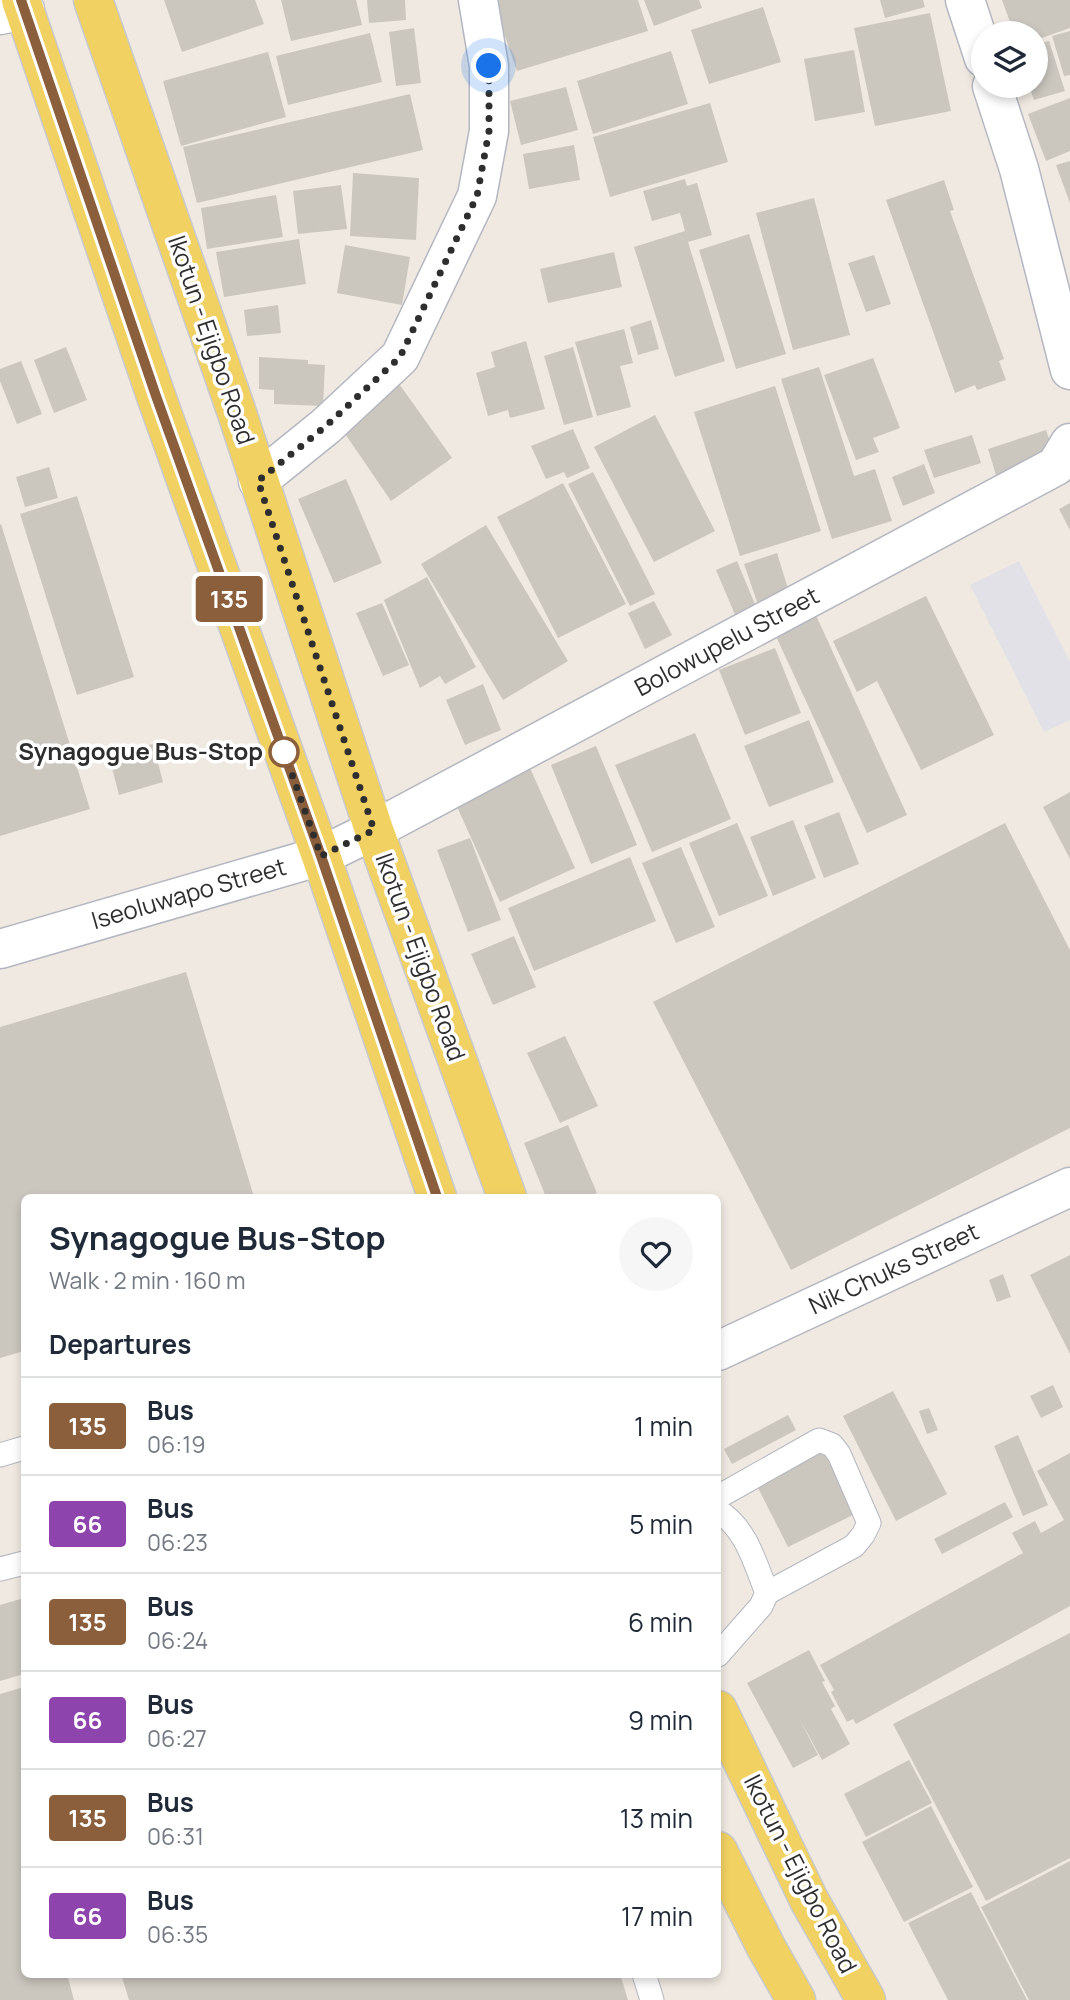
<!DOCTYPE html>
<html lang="en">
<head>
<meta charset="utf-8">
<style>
	:root { --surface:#fff; --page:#f6f6f7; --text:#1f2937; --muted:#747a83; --line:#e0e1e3 }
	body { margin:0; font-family:Manrope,sans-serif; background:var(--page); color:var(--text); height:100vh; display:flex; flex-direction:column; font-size:26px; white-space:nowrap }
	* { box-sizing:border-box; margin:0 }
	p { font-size:23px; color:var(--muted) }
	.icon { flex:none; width:38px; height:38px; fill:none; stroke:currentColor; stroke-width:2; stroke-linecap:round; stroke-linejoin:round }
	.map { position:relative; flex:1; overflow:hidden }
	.drawer { position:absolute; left:21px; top:1194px; width:700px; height:784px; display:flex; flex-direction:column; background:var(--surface); border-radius:10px; box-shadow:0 4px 10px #0003 }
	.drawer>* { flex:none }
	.badge { padding:0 14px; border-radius:5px; font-size:24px; line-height:46px }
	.fabs { position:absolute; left:971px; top:21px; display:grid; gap:14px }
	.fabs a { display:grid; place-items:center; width:77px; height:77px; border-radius:50%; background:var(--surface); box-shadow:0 4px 10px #0003; font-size:35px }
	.you { position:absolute; width:35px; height:35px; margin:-18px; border:5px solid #fff; border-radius:50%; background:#1a73e8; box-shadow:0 0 0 10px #1a73e833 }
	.map>.badge { position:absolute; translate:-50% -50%; box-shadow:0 0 0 4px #fff }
	h2 { padding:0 28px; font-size:26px; line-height:63px }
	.round { display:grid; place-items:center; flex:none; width:74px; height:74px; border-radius:37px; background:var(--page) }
	.head { display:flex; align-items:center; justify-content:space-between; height:119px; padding:0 28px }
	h1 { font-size:33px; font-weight:700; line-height:52px }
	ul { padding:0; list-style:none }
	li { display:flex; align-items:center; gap:21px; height:98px; padding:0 28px; border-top:2px solid var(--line) }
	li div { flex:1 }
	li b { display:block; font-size:26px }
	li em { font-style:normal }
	li .badge { min-width:77px; font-weight:700; text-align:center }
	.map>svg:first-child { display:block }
	.industrial { fill:#e3e1e8 }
	.building { fill:#cbc7bf }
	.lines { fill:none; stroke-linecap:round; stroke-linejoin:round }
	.service-casing { stroke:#b4b7c1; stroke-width:25 }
	.minor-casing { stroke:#b4b7c1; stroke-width:41 }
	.primary-casing { stroke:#c9c9c9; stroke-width:41 }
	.service { stroke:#fff; stroke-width:23 }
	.minor { stroke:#fff; stroke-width:38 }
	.primary { stroke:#f2d163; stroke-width:38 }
	.line-casing { stroke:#fff; stroke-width:16 }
	.line { stroke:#8b5e3c; stroke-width:10 }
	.walk { stroke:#2e2e2e; stroke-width:7; stroke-dasharray:0 12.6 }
	.stop-dot { fill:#fff; stroke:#8b5e3c; stroke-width:3.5 }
	.labels { text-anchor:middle; stroke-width:7; stroke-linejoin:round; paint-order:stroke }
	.street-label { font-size:24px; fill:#2e2e2e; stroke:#fff }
	.stop-label { font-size:24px; font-weight:bold; fill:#2e2e2e; stroke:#fff; text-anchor:end }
</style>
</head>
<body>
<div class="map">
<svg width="1070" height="2000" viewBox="0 0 1070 2000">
	<rect width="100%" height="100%" fill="#efe9e1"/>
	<polygon class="industrial" points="1019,561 1070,662 1070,720 1044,732 970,585"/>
	<g class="building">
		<polygon points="164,0 255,0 264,24 182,52"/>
		<polygon points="281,0 356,0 362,25 291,41"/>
		<polygon points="367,0 405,0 406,20 369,23"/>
		<polygon points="496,0 638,0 648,31 517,71 493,1"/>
		<polygon points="644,0 699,0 702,8 654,26"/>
		<polygon points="880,0 923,0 925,7 885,18"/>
		<polygon points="1002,0 1070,0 1070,28 1036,40 1036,33 1014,33"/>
		<polygon points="763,7 781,62 709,84 691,30"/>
		<polygon points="930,13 951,111 875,126 854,28"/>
		<polygon points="414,28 421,83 396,86 389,32"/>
		<polygon points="1070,31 1070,75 1064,76 1052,36"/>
		<polygon points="370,33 382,82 288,105 276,56"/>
		<polygon points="1049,41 1065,91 1034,100 1029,86 1036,86 1036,45"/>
		<polygon points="854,50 865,112 815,121 804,59"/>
		<polygon points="671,51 688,104 593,134 577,81"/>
		<polygon points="268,52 286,117 181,146 163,81"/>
		<polygon points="566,87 578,130 521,145 510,101"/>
		<polygon points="410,94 423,150 197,203 183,147"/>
		<polygon points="1070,98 1070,151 1046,161 1028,114"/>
		<polygon points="710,103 728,162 610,197 593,137"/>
		<polygon points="574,145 580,180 529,189 523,154"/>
		<polygon points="1070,161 1070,203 1056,165"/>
		<polygon points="353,173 419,178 416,240 350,236"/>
		<polygon points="685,179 687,186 697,183 712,235 688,242 725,361 675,377 634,247 685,231 680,213 652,221 643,191"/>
		<polygon points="944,180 954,210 950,211 1004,359 999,361 1006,380 977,390 975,385 955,393 886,200"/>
		<polygon points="341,185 347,229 298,234 293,191"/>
		<polygon points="276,195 283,237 207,249 201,208"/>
		<polygon points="814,198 850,335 793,350 756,213"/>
		<polygon points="749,234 786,354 736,369 699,250"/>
		<polygon points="299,239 306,284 224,297 216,252"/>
		<polygon points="345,245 410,257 402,305 337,293"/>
		<polygon points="614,252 622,287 548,303 540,269"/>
		<polygon points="874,255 891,304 866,312 848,263"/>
		<polygon points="278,305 281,333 247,336 244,310"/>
		<polygon points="651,320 659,349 638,355 630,327"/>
		<polygon points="624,329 633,363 620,366 631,407 597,416 575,342"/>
		<polygon points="526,341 545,409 510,418 508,410 488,416 476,373 495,367 491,352"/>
		<polygon points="66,347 87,400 54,413 34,360"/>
		<polygon points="573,347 593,417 564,425 544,356"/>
		<polygon points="259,357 308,360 308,364 325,365 323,406 274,404 274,390 259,389"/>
		<polygon points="873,358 900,428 873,438 879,452 856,460 824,375"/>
		<polygon points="21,361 42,414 17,424 0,381 0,369"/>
		<polygon points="819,367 854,476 875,469 892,521 832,539 781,379"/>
		<polygon points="397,381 452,458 391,501 337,422"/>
		<polygon points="775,386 821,531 740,556 694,412"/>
		<polygon points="655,415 715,531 654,562 594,447"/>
		<polygon points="573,429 590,468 567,478 564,472 546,479 531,446"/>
		<polygon points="1046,430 1055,457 996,475 988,449"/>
		<polygon points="972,435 981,463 934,478 924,450"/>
		<polygon points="924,464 935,493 903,506 892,477"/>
		<polygon points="49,467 58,498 25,507 16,477"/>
		<polygon points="593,472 655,594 630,606 568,484"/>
		<polygon points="346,479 382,563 334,583 298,499"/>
		<polygon points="563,483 626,604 558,638 497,517"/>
		<polygon points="77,496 134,677 77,695 20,514"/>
		<polygon points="1070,503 1070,530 1059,509"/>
		<polygon points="1,524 90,809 0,836 0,525"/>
		<polygon points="486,525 568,661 503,700 421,564"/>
		<polygon points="777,553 789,592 757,602 744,564"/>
		<polygon points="737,561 757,609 736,617 716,570"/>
		<polygon points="427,577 476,667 445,684 440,676 420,688 384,600"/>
		<polygon points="926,596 994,735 921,770 877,681 857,692 833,641"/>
		<polygon points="654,601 672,635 645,649 628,613"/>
		<polygon points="382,603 409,665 383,676 356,613"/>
		<polygon points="815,613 907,815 867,833 774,632"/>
		<polygon points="775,648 801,713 745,735 719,670"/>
		<polygon points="483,684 501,730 465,745 446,700"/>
		<polygon points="809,720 834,782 769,807 744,746"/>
		<polygon points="695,733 731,819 652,852 615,765"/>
		<polygon points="153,744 163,782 119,795 109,756"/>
		<polygon points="596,746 637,845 591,864 551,765"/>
		<polygon points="529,766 575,868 500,902 454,800"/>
		<polygon points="1070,792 1070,859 1043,807"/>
		<polygon points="839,812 859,864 824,878 804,826"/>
		<polygon points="793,820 816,878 773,896 750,837"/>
		<polygon points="737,823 768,896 719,916 689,843"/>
		<polygon points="1005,823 1070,950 1070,1128 791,1270 653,1002"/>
		<polygon points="470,838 501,920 468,932 437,850"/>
		<polygon points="681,847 715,927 676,943 642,863"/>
		<polygon points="630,857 656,921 534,971 508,908"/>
		<polygon points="514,936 536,987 493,1005 471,954"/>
		<polygon points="186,972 254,1197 24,1197 24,1351 0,1358 0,1027"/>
		<polygon points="565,1036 598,1106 560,1123 527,1053"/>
		<polygon points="568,1125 597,1193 588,1197 546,1197 524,1143"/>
		<polygon points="1070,1255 1070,1354 1030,1275"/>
		<polygon points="1003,1274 1011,1297 997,1302 989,1280"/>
		<polygon points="1053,1385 1063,1407 1041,1418 1030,1396"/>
		<polygon points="893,1391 947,1494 896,1521 843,1416"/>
		<polygon points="929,1408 938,1430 927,1434 919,1411"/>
		<polygon points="788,1415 796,1430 732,1464 724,1449"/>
		<polygon points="1018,1435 1048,1505 1023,1516 994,1446"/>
		<polygon points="823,1450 855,1514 788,1547 756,1484"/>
		<polygon points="1070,1453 1070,1606 856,1724 853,1719 847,1722 831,1692 834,1690 820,1665 1023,1553 1012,1533 1035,1521 1041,1533 1064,1520 1037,1471"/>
		<polygon points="1005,1502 1013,1517 942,1554 934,1539"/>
		<polygon points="24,1598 24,1674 0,1681 0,1605"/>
		<polygon points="1070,1633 1070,1858 986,1901 893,1724"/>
		<polygon points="809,1650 825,1681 822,1682 835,1706 831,1709 850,1744 822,1760 799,1718 818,1755 793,1768 747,1683"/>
		<polygon points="24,1687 24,1974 67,1974 74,2000 0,2000 0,1694"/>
		<polygon points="909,1760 932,1803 866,1837 844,1794"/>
		<polygon points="931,1806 973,1887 904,1922 862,1842"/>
		<polygon points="1070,1861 1070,2000 1029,2000 981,1907"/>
		<polygon points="971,1892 1027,2000 948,2000 908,1923"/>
		<polygon points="121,1974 620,1974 628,2000 129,2000"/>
	</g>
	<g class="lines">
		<g class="service-casing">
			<g id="service">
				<polyline points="0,1455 24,1448"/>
				<polyline points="718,1497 819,1440 832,1445 839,1454 869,1523 863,1535 854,1546 767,1593"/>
				<path d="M718,1511C746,1528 755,1563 767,1593L761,1606L718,1655"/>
				<polyline points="0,1569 24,1563"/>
				<polyline points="644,1974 652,2000"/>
			</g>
		</g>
		<g class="minor-casing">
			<g id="minor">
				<polyline points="965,0 984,58"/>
				<polyline points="0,15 25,10"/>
				<polyline points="992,86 1019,169 1070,370"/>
				<polyline points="258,481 326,426 400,357 477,196 489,131 489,66 478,0"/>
				<polyline points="0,949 321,856 374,830 1056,466 1070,443"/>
				<polyline points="718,1351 1070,1187"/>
			</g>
		</g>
		<g class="primary-casing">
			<g id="primary">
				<polyline points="21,0 156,396 321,856 437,1197"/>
				<polyline points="93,0 236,410 374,830 507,1197"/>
				<polyline points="718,1710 809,1900 866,2000"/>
				<polyline points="718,1851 766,1947 796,2000"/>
			</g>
		</g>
		<use href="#service" class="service"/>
		<use href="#minor" class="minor"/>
		<use href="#primary" class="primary"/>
	</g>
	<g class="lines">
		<g class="line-casing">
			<polyline id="line" points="21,0 156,396 321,856 437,1197"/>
		</g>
		<use href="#line" class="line"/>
		<polyline class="walk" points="284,752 321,856 374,830 258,481 326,426 400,357 477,196 489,131 489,66"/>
	</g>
	<circle class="stop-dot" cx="284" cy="752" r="14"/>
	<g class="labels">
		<g class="street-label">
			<text transform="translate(211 340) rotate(71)" y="8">Ikotun - Ejigbo Road</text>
			<text transform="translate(727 642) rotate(-28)" y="8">Bolowupelu Street</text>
			<text transform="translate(189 894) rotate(-16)" y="8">Iseoluwapo Street</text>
			<text transform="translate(420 957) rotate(70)" y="8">Ikotun - Ejigbo Road</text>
			<text transform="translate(894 1269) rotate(-25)" y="8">Nik Chuks Street</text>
			<text transform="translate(800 1874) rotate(63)" y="8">Ikotun - Ejigbo Road</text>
		</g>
		<g class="stop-label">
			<text x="263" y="760">Synagogue Bus-Stop</text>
		</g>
	</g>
</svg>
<div class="fabs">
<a><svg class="icon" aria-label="layers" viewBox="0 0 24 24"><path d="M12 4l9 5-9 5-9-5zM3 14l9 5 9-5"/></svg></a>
</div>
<div class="you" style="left:489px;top:66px"></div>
<b class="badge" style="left:229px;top:599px;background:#8b5e3c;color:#fff">135</b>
<section class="drawer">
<div class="head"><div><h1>Synagogue Bus-Stop</h1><p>Walk · 2 min · 160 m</p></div><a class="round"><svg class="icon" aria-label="heart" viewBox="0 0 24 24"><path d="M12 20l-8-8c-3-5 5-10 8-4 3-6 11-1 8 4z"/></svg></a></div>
<h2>Departures</h2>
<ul>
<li><span class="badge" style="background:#8b5e3c;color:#fff">135</span><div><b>Bus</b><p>06:19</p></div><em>1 min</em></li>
<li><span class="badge" style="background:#8e44ad;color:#fff">66</span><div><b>Bus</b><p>06:23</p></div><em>5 min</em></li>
<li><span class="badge" style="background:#8b5e3c;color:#fff">135</span><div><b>Bus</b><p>06:24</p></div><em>6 min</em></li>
<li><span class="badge" style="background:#8e44ad;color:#fff">66</span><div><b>Bus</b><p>06:27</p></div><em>9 min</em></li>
<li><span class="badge" style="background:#8b5e3c;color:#fff">135</span><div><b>Bus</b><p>06:31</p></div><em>13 min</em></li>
<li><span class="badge" style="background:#8e44ad;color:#fff">66</span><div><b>Bus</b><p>06:35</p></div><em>17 min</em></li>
</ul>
</section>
</div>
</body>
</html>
